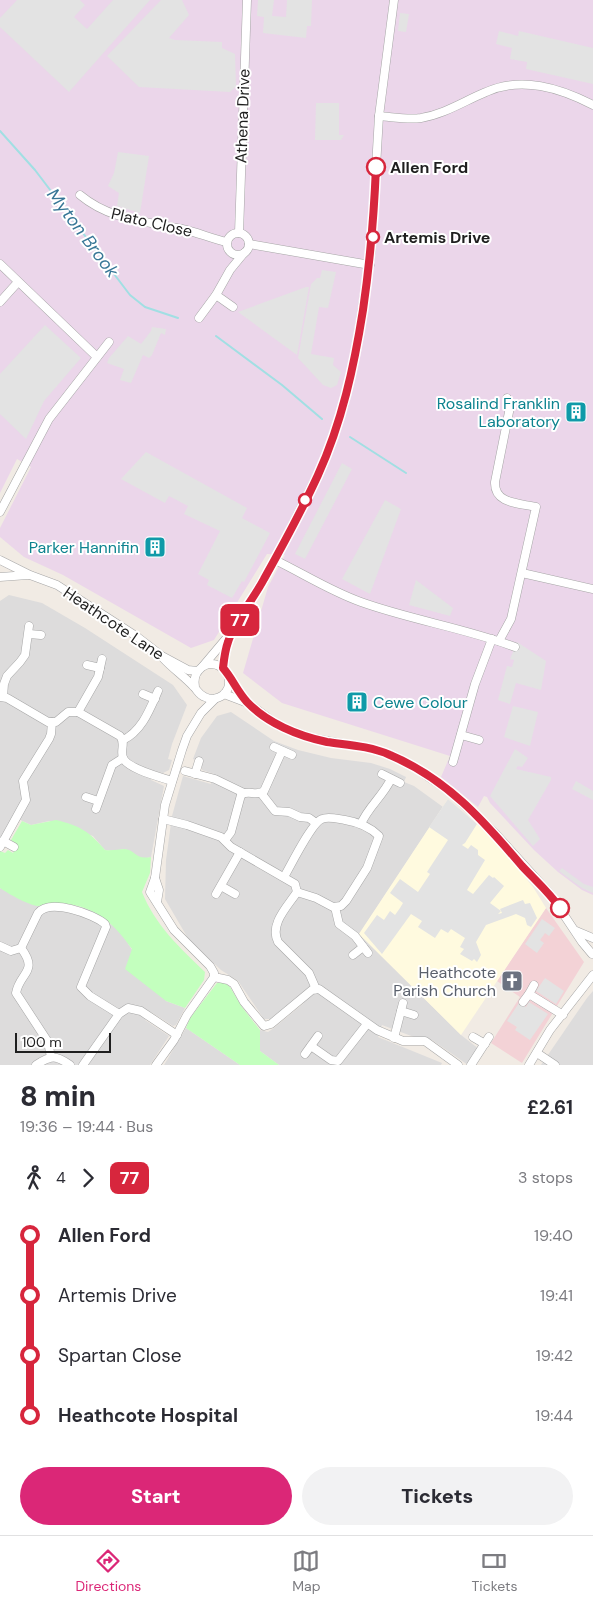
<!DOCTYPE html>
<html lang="en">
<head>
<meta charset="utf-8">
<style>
	:root { --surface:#fff; --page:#f2f2f3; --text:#2b2b33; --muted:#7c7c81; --line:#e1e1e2; --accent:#db2777 }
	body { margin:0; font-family:"DM Sans",sans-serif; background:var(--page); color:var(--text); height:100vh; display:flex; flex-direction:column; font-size:19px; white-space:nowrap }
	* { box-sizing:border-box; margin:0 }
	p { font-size:16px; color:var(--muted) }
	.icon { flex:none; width:28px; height:28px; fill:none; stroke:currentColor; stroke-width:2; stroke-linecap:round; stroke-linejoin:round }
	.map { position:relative; height:1065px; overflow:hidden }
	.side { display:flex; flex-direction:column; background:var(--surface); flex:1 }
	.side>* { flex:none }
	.badge { padding:0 10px; border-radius:8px; font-size:18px; line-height:32px }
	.scale { position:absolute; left:15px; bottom:12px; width:96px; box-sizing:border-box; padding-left:5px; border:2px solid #1f1f1f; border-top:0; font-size:14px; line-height:18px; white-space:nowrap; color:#1f1f1f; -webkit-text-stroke:4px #fff; paint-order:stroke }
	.map>.badge { position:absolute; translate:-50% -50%; box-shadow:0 0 0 2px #fff }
	.legs { display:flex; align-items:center; gap:8px; height:55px; padding:0 20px; font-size:16px }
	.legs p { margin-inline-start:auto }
	.overview { display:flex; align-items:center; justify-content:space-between; height:85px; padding:0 20px }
	h1 { font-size:28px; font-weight:800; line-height:38px }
	.primary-button { display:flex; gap:10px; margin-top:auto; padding:10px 20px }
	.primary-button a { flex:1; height:58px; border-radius:30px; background:var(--accent); color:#fff; font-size:20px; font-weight:800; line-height:58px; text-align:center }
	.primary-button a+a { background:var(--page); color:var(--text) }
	ul { padding:0 20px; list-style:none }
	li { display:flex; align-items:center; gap:18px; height:60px; font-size:19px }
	li i { display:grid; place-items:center; width:8px; height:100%; margin:0 6px; background:currentColor }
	li i::after { content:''; width:12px; height:12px; margin:-6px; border:4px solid; border-radius:50%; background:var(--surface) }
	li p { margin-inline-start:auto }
	li:first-child i { background:linear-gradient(#0000 50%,currentColor 0) }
	li:last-child i { background:linear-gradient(currentColor 50%,#0000 0) }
	.dock { display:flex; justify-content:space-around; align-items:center; height:70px; border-top:1px solid var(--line); background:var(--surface); font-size:14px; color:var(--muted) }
	.dock a { display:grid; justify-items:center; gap:2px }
	.dock .active { color:var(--accent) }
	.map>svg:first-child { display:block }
	.residential { fill:#dddcdc }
	.commercial { fill:#f3d2d6 }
	.industrial { fill:#ebd6ea }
	.education { fill:#fffadf }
	.park { fill:#c3ffbe }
	.parking { fill:#e3e3e3 }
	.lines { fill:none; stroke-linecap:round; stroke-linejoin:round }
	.stream { stroke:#a1dfe3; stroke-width:2 }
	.minor-casing { stroke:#a6a6a6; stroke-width:9 }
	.minor { stroke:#fff; stroke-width:8 }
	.line-1-casing { stroke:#fff; stroke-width:11 }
	.line-1 { stroke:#d7263d; stroke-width:8 }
	.stop-1-dot { fill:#fff; stroke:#d7263d; stroke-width:2.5 }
	.labels { text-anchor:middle; stroke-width:4; stroke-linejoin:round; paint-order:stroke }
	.street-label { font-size:16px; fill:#1f1f1f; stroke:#fff }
	.stop-label { font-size:16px; font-weight:bold; fill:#1f1f1f; stroke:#fff; text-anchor:start }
	.culture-label { font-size:16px; fill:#0d838f; stroke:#fff; text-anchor:end }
	.worship-label { font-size:16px; fill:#5b616d; stroke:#fff; text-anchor:end }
	.water-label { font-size:18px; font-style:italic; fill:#387797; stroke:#fff }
</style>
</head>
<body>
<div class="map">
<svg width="593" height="1065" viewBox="0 0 593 1065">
	<rect width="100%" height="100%" fill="#f1ebe4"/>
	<g class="residential">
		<polygon points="9,595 42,603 85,628 173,685 187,705 172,744 168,759 172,760 169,770 163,773 156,772 151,780 164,786 151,857 142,859 125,849 113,851 105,850 93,836 49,821 31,825 14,817 0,843 0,601"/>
		<polygon points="231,712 274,741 298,750 331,758 371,763 390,769 406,777 404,782 414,786 443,807 359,934 461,1035 479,1049 468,1065 432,1040 414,1037 382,1025 378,1037 442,1063 441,1065 279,1065 260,1051 260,1030 268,1032 274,1028 304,1003 299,997 270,1019 264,1019 238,981 221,970 189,940 165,899 166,860 172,816 183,776 211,784 214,774 202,770 202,763 193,759 201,738 217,716"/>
		<polygon points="0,888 38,906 56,903 92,910 119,930 166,1001 185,1008 176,1025 173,1026 151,1012 145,1020 169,1036 150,1065 0,1065"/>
		<polygon points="593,991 593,1065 541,1065 587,998"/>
		<polygon points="186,1028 240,1065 164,1065"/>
	</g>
	<polygon class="commercial" points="546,908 584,962 522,1063 491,1043 520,997 497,981"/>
	<polygon class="industrial" points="0,0 593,0 593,895 582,890 558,872 534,850 490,803 487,797 484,796 478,807 441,777 450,756 282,703 243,673 268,587 285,555 267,554 214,640 191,648 63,575 24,557 0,537 0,528 31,467 17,459 0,493"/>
	<polygon class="education" points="448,799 477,824 503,850 533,887 546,908 461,1035 359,934"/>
	<g class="park">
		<path d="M56,820C80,826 89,831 105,850C112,851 119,849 125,849C137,851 135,860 151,857L150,873L142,892C155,925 180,948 205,972L204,980L185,1008L166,1001L125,969L132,949C112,921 94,905 57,903C51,903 45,906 38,906C28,905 9,894 0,888V851L5,853L8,850L13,853L17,845L11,840L22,821L31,825Z"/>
		<polygon points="217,983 225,983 230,987 242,1007 260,1030 260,1051 279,1065 240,1065 186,1028 190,1018"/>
	</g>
	<g class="parking">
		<polygon points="17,0 80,0 85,5 74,17 87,29 113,0 150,0 69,92 0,27 0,18"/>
		<polygon points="161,0 182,0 189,15 169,38 175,40 222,42 222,48 235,54 236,86 230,92 139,87 107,56"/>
		<polygon points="258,0 274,0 272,16 286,17 287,0 312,0 311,26 307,26 306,38 263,33 264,17 257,16"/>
		<polygon points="400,13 409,14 406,32 398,31"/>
		<polygon points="499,31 518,36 519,31 593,48 593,84 526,69 527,62 510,59 512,48 496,44"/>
		<polygon points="316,103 339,103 339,135 344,135 341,140 315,140"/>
		<polygon points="118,152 149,156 140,213 117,206 119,193 108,186 114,173"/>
		<polygon points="322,270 336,272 328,308 319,307 311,354 334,358 333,365 341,372 337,385 331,388 323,385 298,358 311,284 317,278 320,278"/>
		<polygon points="306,287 309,287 297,355 238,312"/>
		<polygon points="45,325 81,358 44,401 26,439 0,414 0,374"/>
		<polygon points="152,327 166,329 165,335 161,333 152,355 149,358 143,355 131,383 120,380 124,369 107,363 109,358 128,336 141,344 151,331"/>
		<polygon points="146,452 247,508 242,518 270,533 244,582 242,581 232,598 207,585 209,580 198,574 220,531 184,514 188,506 169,496 165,503 121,479"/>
		<polygon points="342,463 352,469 305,559 295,554"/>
		<polygon points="385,500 401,509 370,594 342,579"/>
		<polygon points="416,580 453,608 450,616 409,605"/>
		<polygon points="517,642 546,661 541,690 516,683 510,704 498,700 507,666 512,667 514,660 510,659"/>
		<polygon points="513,706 538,712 530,746 504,737"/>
		<polygon points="515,749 528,758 522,767 518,766 516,769 551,777 551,780 528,820 540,839 533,846 490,796"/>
		<polygon points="576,781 593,791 593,800 572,789"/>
		<polygon points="448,799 477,824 465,843 462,845 468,849 471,845 478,850 478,855 485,860 467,890 473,894 489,875 493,878 494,877 504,886 490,903 501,911 498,914 502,913 500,909 523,900 525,904 530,903 537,918 531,927 527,925 525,918 516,914 486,925 476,942 481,955 477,962 474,959 472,961 460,954 464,949 460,947 465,938 451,929 448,933 441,929 435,938 418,927 422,921 411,914 382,954 364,933 377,915 384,920 390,911 395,915 400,908 403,903 390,893 400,879 418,892 430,874 427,872 448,840 429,827"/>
		<polygon points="562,868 584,884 593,887 593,893 582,888 559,871"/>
		<polygon points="542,919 555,928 549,936 545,933 543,936 540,940 544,943 537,953 525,944"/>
		<polygon points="545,978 564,991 556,1004 536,991"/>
		<polygon points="529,1002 548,1014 530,1040 515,1030 517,1027 507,1021 519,1003 526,1007"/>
	</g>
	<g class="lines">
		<g class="stream">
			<polyline points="0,131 35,170 130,295 145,307 178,318"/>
			<polyline points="216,336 282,385 322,419"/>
			<polyline points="350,437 406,473"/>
		</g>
		<g class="minor-casing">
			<g id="minor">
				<path d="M379,116C393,117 407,120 421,118C445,114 464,101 486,92C522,76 560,88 593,105"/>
				<path d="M80,195C110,220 145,221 182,229C197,232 212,239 227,242"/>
				<polyline points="239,233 247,0"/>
				<circle cx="238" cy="244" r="11"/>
				<polyline points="249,244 370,265"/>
				<polyline points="0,264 97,357"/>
				<polyline points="216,295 233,307"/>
				<polyline points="0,302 18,282"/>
				<polyline points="199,318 216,295 230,270 244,253"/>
				<polyline points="0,512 49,419 109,342"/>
				<polyline points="0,560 30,575 57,585 136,636 162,656 188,670 197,671"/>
				<path d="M275,560C304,574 330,591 361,602C411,620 465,628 515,647"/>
				<polyline points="522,573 593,589"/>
				<polyline points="0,577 28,575"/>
				<polyline points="29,634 41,635"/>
				<path d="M499,641L511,619L536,507C519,503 494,504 495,482L510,407L507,398"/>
				<path d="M163,658C173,669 184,676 194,687C198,691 199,695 205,697C210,700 218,699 223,695C241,679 215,652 199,670C194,675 194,681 195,687"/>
				<polyline points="87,665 100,668"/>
				<polyline points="203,666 230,634 275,560 323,464 344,405 356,350 371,252 379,116 394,0"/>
				<polyline points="223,668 228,640"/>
				<polyline points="229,678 247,702 279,726 311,738 368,748 383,752 414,767 449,791 494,832 550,894 582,942 592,954"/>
				<polyline points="143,694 155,699"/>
				<polyline points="224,694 245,702"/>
				<path d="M0,697L7,698L48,722H56L68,712H78L120,736C126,743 120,750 123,758C128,769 160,777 172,781"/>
				<polyline points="3,697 4,684 7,676 20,662 25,655 29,626"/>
				<polyline points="78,712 98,677 102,659"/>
				<polyline points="461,735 479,740"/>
				<path d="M123,740C142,731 150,709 158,691"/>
				<polyline points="274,747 292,755"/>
				<polyline points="453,762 475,684 492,639"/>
				<polyline points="185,771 215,779 244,793"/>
				<polyline points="195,774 199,761"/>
				<polyline points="382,774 400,783"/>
				<polyline points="261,793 275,811 289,812 300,817 309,818 316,823"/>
				<polyline points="86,797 98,801"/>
				<polyline points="96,809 112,765 123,758"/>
				<path d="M163,819L187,825L221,837L231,847L295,884L297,892C288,906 269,924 278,942L309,973L316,989"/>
				<path d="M361,824C368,807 383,796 391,779"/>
				<path d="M225,840L231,832L241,795C248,789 256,797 264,791L282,751"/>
				<polyline points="3,841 14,847"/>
				<polyline points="0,847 26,800 23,781 49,739 51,734 52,722"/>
				<path d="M284,877C290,867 312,822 322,819C328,816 338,819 345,820C357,822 370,827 379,836L367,868L346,901L341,906L333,907L316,898L297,892"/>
				<polyline points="155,878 159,890 157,902"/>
				<polyline points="221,886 235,894"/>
				<polyline points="216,894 240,852"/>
				<polyline points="335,907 339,924 355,936 368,953"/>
				<polyline points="576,931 593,938"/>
				<path d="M0,946L11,951L21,948L38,913C50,898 93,914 105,924L106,927L81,987L90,996L119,1014"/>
				<path d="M21,948C39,972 20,972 16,993L48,1042L51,1057"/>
				<polyline points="353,955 363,947"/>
				<polyline points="214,977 228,980 234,984 244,1002 264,1026 271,1024 312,990 319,989 377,1030 403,1041 425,1041 458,1065"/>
				<polyline points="534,985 529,994 563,1015"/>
				<polyline points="523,1002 529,994"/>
				<polyline points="401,1011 414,1015"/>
				<polyline points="473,1037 485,1044"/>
				<polyline points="394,1038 403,1003"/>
				<polyline points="311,1046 331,1060 338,1061 367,1024"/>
				<polyline points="537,1053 555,1065"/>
				<polyline points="305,1054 318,1036"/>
				<path d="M36,1065C51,1055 56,1055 70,1065"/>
				<polyline points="83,1065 119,1014 128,1008 141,1011 177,1035"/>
				<polyline points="156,1065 174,1040 187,1015 214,977 214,973 210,966 174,930 150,892 155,878 165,805 182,750 187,736 201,713 215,699"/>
				<polyline points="471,1065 489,1037"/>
				<polyline points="529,1065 550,1030 593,975"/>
			</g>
		</g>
		<use href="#minor" class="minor"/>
	</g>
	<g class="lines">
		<g class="line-1-casing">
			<path id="line-1" d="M376,167C374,215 370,262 363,310C354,367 342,422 318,475C302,510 283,545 264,579C253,600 235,620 228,642C225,650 224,659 223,668C232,678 237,691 247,702C267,723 298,736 327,742C348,745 370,746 390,755C447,779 483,820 522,866C535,880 549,892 560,908"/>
		</g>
		<use href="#line-1" class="line-1"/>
	</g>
	<defs>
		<g id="building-square" transform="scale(1.125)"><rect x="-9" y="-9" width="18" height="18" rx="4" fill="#0f9aa8" stroke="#fff"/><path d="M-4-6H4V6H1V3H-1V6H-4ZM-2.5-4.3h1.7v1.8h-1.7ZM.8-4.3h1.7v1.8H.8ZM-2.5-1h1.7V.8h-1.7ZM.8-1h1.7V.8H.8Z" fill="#fff"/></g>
		<g id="church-square" transform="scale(1.125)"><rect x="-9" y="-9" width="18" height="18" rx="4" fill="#6b7280" stroke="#fff"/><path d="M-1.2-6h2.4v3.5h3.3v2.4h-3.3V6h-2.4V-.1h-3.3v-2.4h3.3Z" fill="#fff"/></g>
	</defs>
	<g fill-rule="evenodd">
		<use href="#building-square" x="576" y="412"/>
		<use href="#building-square" x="155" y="547"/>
		<use href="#building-square" x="357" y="702"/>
		<use href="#church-square" x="512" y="981"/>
	</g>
	<g class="stop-1-dot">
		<circle cx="376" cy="167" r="9"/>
		<circle cx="373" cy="237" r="6"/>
		<circle cx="305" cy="500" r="6"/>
		<circle cx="560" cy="908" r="9"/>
	</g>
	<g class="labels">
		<g class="street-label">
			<text transform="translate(242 116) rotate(-88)" y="6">Athena Drive</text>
			<text transform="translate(152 222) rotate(13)" y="6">Plato Close</text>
			<text transform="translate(114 623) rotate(34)" y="6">Heathcote Lane</text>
		</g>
		<g class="stop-label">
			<text x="390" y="173">Allen Ford</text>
			<text x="384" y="243">Artemis Drive</text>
		</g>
		<g class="culture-label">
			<text x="560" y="409">Rosalind Franklin<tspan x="560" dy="18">Laboratory</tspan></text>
			<text x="139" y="553">Parker Hannifin</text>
			<text x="373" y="708" text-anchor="start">Cewe Colour</text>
		</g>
		<g class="worship-label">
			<text x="496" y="978">Heathcote<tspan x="496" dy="18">Parish Church</tspan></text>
		</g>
		<g class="water-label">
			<text transform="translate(83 233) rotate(53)" y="6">Myton Brook</text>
		</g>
	</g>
</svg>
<div class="scale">100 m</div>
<b class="badge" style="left:240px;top:620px;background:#d7263d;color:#fff">77</b>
</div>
<section class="side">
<div class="overview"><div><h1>8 min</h1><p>19:36 – 19:44 · Bus</p></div><b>£2.61</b></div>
<div class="legs"><svg class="icon" aria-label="walk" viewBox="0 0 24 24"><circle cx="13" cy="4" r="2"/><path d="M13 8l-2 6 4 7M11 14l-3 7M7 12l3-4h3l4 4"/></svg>4<svg class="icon" aria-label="forward" viewBox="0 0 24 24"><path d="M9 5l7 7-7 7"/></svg><b class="badge" style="background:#d7263d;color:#fff">77</b><p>3 stops</p></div>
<ul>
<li><i style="color:#d7263d"></i><b>Allen Ford</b><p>19:40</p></li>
<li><i style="color:#d7263d"></i><span>Artemis Drive</span><p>19:41</p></li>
<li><i style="color:#d7263d"></i><span>Spartan Close</span><p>19:42</p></li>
<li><i style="color:#d7263d"></i><b>Heathcote Hospital</b><p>19:44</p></li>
</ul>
<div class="primary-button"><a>Start</a><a>Tickets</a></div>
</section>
<nav class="dock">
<a class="active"><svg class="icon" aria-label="directions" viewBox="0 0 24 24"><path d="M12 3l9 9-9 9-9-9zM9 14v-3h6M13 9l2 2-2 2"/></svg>Directions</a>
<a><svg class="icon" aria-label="map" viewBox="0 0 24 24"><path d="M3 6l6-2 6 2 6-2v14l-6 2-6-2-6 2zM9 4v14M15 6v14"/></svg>Map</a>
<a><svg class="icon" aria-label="tickets" viewBox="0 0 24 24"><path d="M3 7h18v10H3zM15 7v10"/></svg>Tickets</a>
</nav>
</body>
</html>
